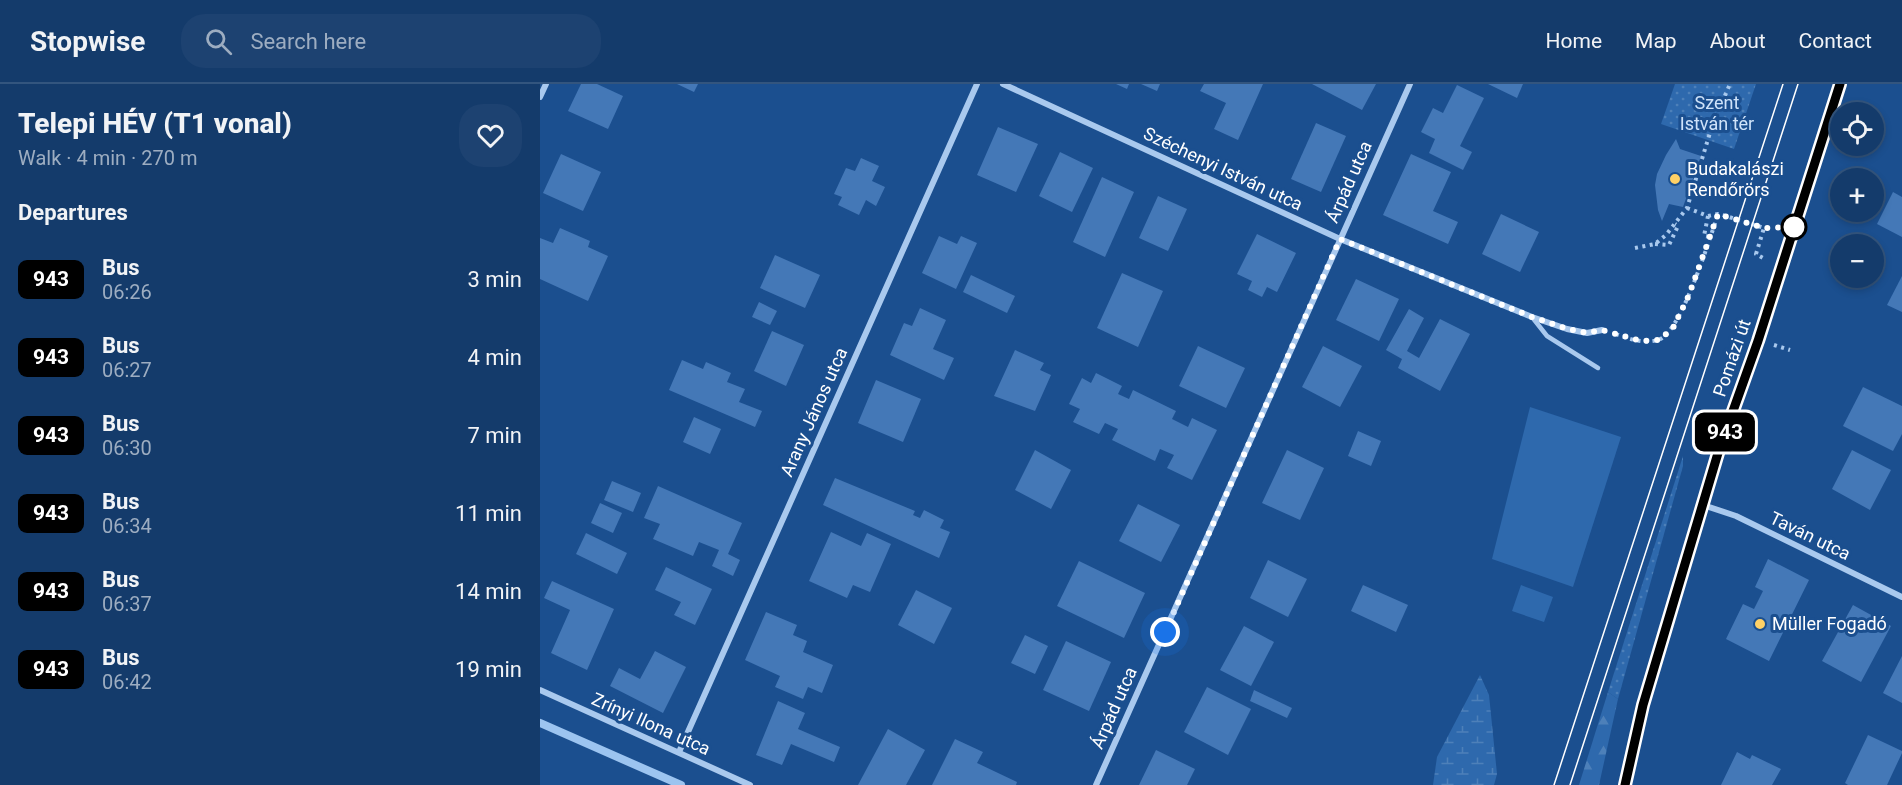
<!DOCTYPE html>
<html lang="en">
<head>
<meta charset="utf-8">
<style>
	:root { --surface:#143b6b; --page:#1d4271; --text:#f1f3f6; --muted:#9dadc1; --line:#33557e }
	body { margin:0; font-family:Roboto,sans-serif; background:var(--page); color:var(--text); height:100vh; display:flex; flex-direction:column; font-size:22px; white-space:nowrap }
	* { box-sizing:border-box; margin:0 }
	p { font-size:20px; color:var(--muted) }
	.icon { flex:none; width:33px; height:33px; fill:none; stroke:currentColor; stroke-width:2; stroke-linecap:round; stroke-linejoin:round }
	.map { position:relative; flex:1; overflow:hidden }
	.panel { display:flex; flex-direction:column; background:var(--surface); width:540px }
	.panel>* { flex:none }
	.badge { padding:0 12px; border-radius:9px; font-size:21px; line-height:39px }
	.buttons { position:absolute; left:1290px; top:18px; display:grid; gap:12px }
	.buttons a { display:grid; place-items:center; width:54px; height:54px; border-radius:50%; background:var(--surface); box-shadow:0 3px 9px #0003,0 0 0 2px var(--line); font-size:30px }
	.you { position:absolute; width:30px; height:30px; margin:-15px; border:4px solid #fff; border-radius:50%; background:#1a73e8; box-shadow:0 0 0 9px #1a73e833 }
	.map>.badge { position:absolute; translate:-50% -50%; box-shadow:0 0 0 3px #fff }
	h2 { padding:0 18px; font-size:22px; line-height:54px }
	.round { display:grid; place-items:center; flex:none; width:63px; height:63px; border-radius:24px; background:var(--page) }
	.overview { display:flex; align-items:center; justify-content:space-between; height:102px; padding:0 18px }
	h1 { font-size:28px; font-weight:800; line-height:45px }
	ul { padding:0; list-style:none }
	li { display:flex; align-items:center; gap:18px; height:78px; padding:0 18px }
	li div { flex:1 }
	li b { display:block; font-size:22px }
	li em { font-style:normal }
	li .badge { min-width:66px; font-weight:700; text-align:center }
	header { display:flex; align-items:center; gap:36px; box-sizing:border-box; height:84px; padding:0 30px; background:var(--surface); border-bottom:2px solid var(--line) }
	header strong { font-size:28px }
	nav { display:flex; gap:33px; margin-inline-start:auto; font-size:21px }
	.search { width:420px; height:54px; background:var(--page); display:flex; align-items:center; gap:15px; box-sizing:border-box; padding:0 21px; border-radius:24px; color:var(--muted); font-size:22px }
	main { display:flex; flex:1; min-height:0 }
	.map>svg:first-child { display:block }
	.grass { fill:url(#grass-dots) }
	.forest { fill:url(#forest-firs) }
	.wetland { fill:url(#wetland-marsh) }
	.pitch { fill:#2e69ad }
	.lines { fill:none; stroke-linecap:round; stroke-linejoin:round }
	.stream { stroke:#9cc4f0; stroke-width:8 }
	.building { fill:#4478b7 }
	.path { stroke:#a9c9ee; stroke-width:4; stroke-dasharray:3 4.5; stroke-linecap:butt }
	.lane { stroke:#a9c9ee; stroke-width:4.5 }
	.street { stroke:#a9c9ee; stroke-width:6 }
	.secondary { stroke:#d6e6fa; stroke-width:12 }
	.tram { stroke:#fff; stroke-width:1.5 }
	.line-casing { stroke:#fff; stroke-width:14 }
	.line { stroke:#000; stroke-width:9 }
	.walk { stroke:#fff; stroke-width:6; stroke-dasharray:0 10.8 }
	.poi-dot { fill:#ffd166; stroke:#1b4f8f; stroke-width:2 }
	.stop-dot { fill:#fff; stroke:#000; stroke-width:3 }
	.labels { text-anchor:middle; stroke-width:6; stroke-linejoin:round; paint-order:stroke }
	.park-label { font-size:18px; fill:#cfe3fa; stroke:#1b4f8f }
	.street-label { font-size:18px; fill:#fff; stroke:#1b4f8f }
	.poi-label { font-size:18px; fill:#fff; stroke:#1b4f8f; text-anchor:start }
</style>
</head>
<body>
<header>
<strong>Stopwise</strong>
<div class="search"><svg class="icon" aria-label="search" viewBox="0 0 24 24"><circle cx="10" cy="10" r="6"/><path d="M15 15l6 6"/></svg>Search here</div>
<nav><a>Home</a><a>Map</a><a>About</a><a>Contact</a></nav>
</header>
<main>
<section class="panel">
<div class="overview"><div><h1>Telepi HÉV (T1 vonal)</h1><p>Walk · 4 min · 270 m</p></div><a class="round"><svg class="icon" aria-label="heart" viewBox="0 0 24 24"><path d="M12 20l-8-8c-3-5 5-10 8-4 3-6 11-1 8 4z"/></svg></a></div>
<h2>Departures</h2>
<ul>
<li><span class="badge" style="background:#000;color:#fff">943</span><div><b>Bus</b><p>06:26</p></div><em>3 min</em></li>
<li><span class="badge" style="background:#000;color:#fff">943</span><div><b>Bus</b><p>06:27</p></div><em>4 min</em></li>
<li><span class="badge" style="background:#000;color:#fff">943</span><div><b>Bus</b><p>06:30</p></div><em>7 min</em></li>
<li><span class="badge" style="background:#000;color:#fff">943</span><div><b>Bus</b><p>06:34</p></div><em>11 min</em></li>
<li><span class="badge" style="background:#000;color:#fff">943</span><div><b>Bus</b><p>06:37</p></div><em>14 min</em></li>
<li><span class="badge" style="background:#000;color:#fff">943</span><div><b>Bus</b><p>06:42</p></div><em>19 min</em></li>
</ul>
</section>
<div class="map">
<svg width="1362" height="701" viewBox="0 0 1362 701">
	<defs>
		<pattern id="grass-dots" width="8" height="8" patternUnits="userSpaceOnUse" patternTransform="scale(1.5)"><rect width="8" height="8" fill="#2e69ad"/><path d="M2 2h.1M6 6h.1" fill="none" stroke="#4d80b9" stroke-width="1.8" stroke-linecap="round"/></pattern>
		<pattern id="forest-firs" width="22" height="20" patternUnits="userSpaceOnUse" patternTransform="scale(1.5)"><rect width="22" height="20" fill="#2e69ad"/><path d="M5 1l3.5 6h-7zM16 11l3.5 6h-7z" fill="#4d80b9"/></pattern>
		<pattern id="wetland-marsh" width="20" height="14" patternUnits="userSpaceOnUse" patternTransform="scale(1.5)"><rect width="20" height="14" fill="#2e69ad"/><path d="M1 5h8M5 5V1M11 12h8M15 12V8" fill="none" stroke="#4d80b9"/></pattern>
	</defs>
	<rect width="100%" height="100%" fill="#1b4f8f"/>
	<g class="grass">
		<polygon points="1135,0 1216,0 1194,65 1121,40"/>
		<polygon points="1143,372 1143,382 1078,615 1068,608"/>
	</g>
	<polygon class="forest" points="1068,608 1078,615 1059,701 1039,701"/>
	<polygon class="wetland" points="940,591 949,611 957,690 954,701 893,701 897,673"/>
	<g class="pitch">
		<polygon points="990,323 1081,353 1033,503 952,475"/>
		<polygon points="981,501 1013,513 1004,538 972,527"/>
	</g>
	<g class="lines">
		<polyline class="stream" points="0,639 141,701"/>
	</g>
	<g class="building">
		<polygon points="41,0 57,0 83,12 68,45 28,27"/>
		<polygon points="137,0 158,0 154,8"/>
		<polygon points="576,0 589,0 587,5"/>
		<polygon points="601,0 620,0 617,7"/>
		<polygon points="664,0 723,0 698,56 674,45 686,19 660,7"/>
		<polygon points="772,0 836,0 822,26"/>
		<polygon points="948,0 983,0 977,14"/>
		<polygon points="917,1 944,14 920,62 932,68 923,86 889,69 895,55 881,48 893,24 903,29"/>
		<polygon points="776,39 806,52 781,108 751,95"/>
		<polygon points="458,43 498,60 476,108 437,91"/>
		<polygon points="1136,55 1140,65 1161,72 1143,123 1129,120 1122,137 1118,126 1115,101 1117,90 1126,71"/>
		<polygon points="520,68 553,84 532,128 499,112"/>
		<polygon points="21,70 61,88 43,127 3,109"/>
		<polygon points="871,70 911,88 893,127 918,138 908,160 843,131"/>
		<polygon points="321,74 339,82 332,97 345,103 336,122 326,116 319,131 298,121 302,113 294,110 306,84 315,87"/>
		<polygon points="562,93 594,108 565,173 533,158"/>
		<polygon points="1353,108 1362,113 1362,153 1337,140"/>
		<polygon points="618,112 647,125 628,167 599,154"/>
		<polygon points="961,130 999,148 980,188 942,170"/>
		<polygon points="20,144 50,157 48,163 68,172 48,217 0,195 0,154 13,159"/>
		<polygon points="717,150 756,169 737,208 727,203 722,213 708,206 712,197 697,190"/>
		<polygon points="399,152 417,160 421,152 437,159 416,205 382,189"/>
		<polygon points="235,171 280,191 265,224 220,204"/>
		<polygon points="582,189 623,207 598,263 557,244"/>
		<polygon points="431,191 475,212 467,229 423,208"/>
		<polygon points="1362,192 1362,228 1347,221"/>
		<polygon points="816,195 859,215 839,257 796,236"/>
		<polygon points="219,218 237,227 230,241 212,233"/>
		<polygon points="380,224 406,236 393,265 414,274 404,296 350,271 364,239 372,242"/>
		<polygon points="869,225 884,234 867,267 879,274 900,235 930,250 900,307 858,284 862,275 846,266"/>
		<polygon points="232,247 264,261 246,302 214,287"/>
		<polygon points="658,262 705,284 686,324 639,302"/>
		<polygon points="783,262 822,282 800,323 762,303"/>
		<polygon points="475,266 504,279 500,286 511,291 495,327 454,312"/>
		<polygon points="142,276 163,285 166,278 191,289 187,298 205,305 199,318 222,327 215,343 129,306"/>
		<polygon points="556,289 582,302 578,310 589,315 593,306 636,327 632,335 648,343 652,334 677,346 652,396 627,384 634,371 620,365 615,377 572,356 578,345 565,339 559,350 533,338 540,325 529,320 542,294 551,299"/>
		<polygon points="336,296 381,315 363,358 318,339"/>
		<polygon points="1323,303 1362,322 1362,350 1353,367 1303,342"/>
		<polygon points="154,333 181,345 170,370 143,358"/>
		<polygon points="818,347 841,357 831,382 808,372"/>
		<polygon points="495,366 531,386 511,425 475,406"/>
		<polygon points="747,366 784,384 760,436 722,419"/>
		<polygon points="1312,366 1351,386 1330,426 1292,405"/>
		<polygon points="295,394 375,427 373,431 380,434 384,426 404,436 400,444 410,448 399,474 283,421"/>
		<polygon points="72,397 101,409 93,428 64,416"/>
		<polygon points="118,402 202,439 188,470 200,476 193,492 172,482 179,466 159,458 153,472 113,455 120,440 104,434"/>
		<polygon points="60,419 82,429 73,449 51,439"/>
		<polygon points="598,420 640,441 621,478 579,457"/>
		<polygon points="291,448 321,462 327,449 351,460 330,508 313,501 307,514 269,497"/>
		<polygon points="46,449 87,469 77,490 36,470"/>
		<polygon points="1228,475 1269,496 1229,577 1186,555 1203,520 1214,525 1223,507 1215,503"/>
		<polygon points="728,476 767,495 748,533 710,514"/>
		<polygon points="539,477 605,509 584,554 517,522"/>
		<polygon points="126,483 172,505 155,541 134,531 141,518 115,506"/>
		<polygon points="12,497 74,525 47,586 11,569 30,526 4,514"/>
		<polygon points="823,501 868,521 856,548 811,527"/>
		<polygon points="376,506 412,524 394,560 358,541"/>
		<polygon points="1313,521 1351,542 1321,598 1282,577"/>
		<polygon points="226,528 257,541 253,551 267,557 263,568 293,581 282,609 268,603 263,615 235,603 240,592 205,576"/>
		<polygon points="704,542 734,558 711,602 680,586"/>
		<polygon points="485,551 508,562 495,590 471,579"/>
		<polygon points="526,557 571,578 549,627 503,606"/>
		<polygon points="115,567 146,583 123,629 70,602 79,584 100,595"/>
		<polygon points="1362,572 1362,619 1343,609"/>
		<polygon points="667,603 711,625 688,671 644,648"/>
		<polygon points="714,606 752,624 747,634 710,617"/>
		<polygon points="238,617 265,629 258,645 300,663 294,678 251,660 242,681 216,671"/>
		<polygon points="348,645 385,666 366,701 318,701"/>
		<polygon points="1328,651 1362,667 1362,669 1347,701 1308,701 1305,699"/>
		<polygon points="415,655 443,668 437,679 477,698 476,701 392,701"/>
		<polygon points="616,666 655,685 647,701 599,701"/>
		<polygon points="1197,668 1210,675 1212,671 1241,685 1232,701 1181,701"/>
	</g>
	<g class="lines">
		<g class="path">
			<polyline points="1147,124 1168,132 1178,130 1186,132 1224,144 1216,170 1225,175"/>
			<polyline points="1168,132 1164,152 1170,153"/>
			<polyline points="1115,160 1129,161 1138,142 1135,140"/>
			<polyline points="1095,164 1115,160 1126,151 1147,124 1173,39 1190,0"/>
			<path d="M1076,250C1089,255 1104,260 1118,256C1141,250 1169,155 1178,131"/>
			<polyline points="1234,261 1250,266"/>
		</g>
		<polyline class="lane" points="992,233 1007,252 1058,284"/>
		<g class="street">
			<polyline points="463,0 800,155 992,233 1027,245 1047,249 1062,246"/>
			<polyline points="0,13 6,0"/>
			<polyline points="1163,421 1196,432 1362,513"/>
			<polyline points="0,606 210,701"/>
			<polyline points="139,668 437,0"/>
			<polyline points="556,701 870,0"/>
		</g>
		<polyline class="secondary" points="1085,701 1103,622 1178,369 1218,257 1300,0"/>
		<g class="tram">
			<polyline points="1014,701 1243,0"/>
			<polyline points="1030,701 1258,0"/>
		</g>
	</g>
	<g class="lines">
		<g class="line-casing">
			<polyline id="line" points="1085,701 1103,621 1178,369 1218,257 1300,0"/>
		</g>
		<use href="#line" class="line"/>
		<polyline class="walk" points="625,548 800,155 992,233 1028,245 1047,249 1062,246 1101,257 1119,256 1133,244 1149,211 1178,130 1224,144 1254,143"/>
	</g>
	<g class="poi-dot">
		<circle cx="1135" cy="95" r="6"/>
		<circle cx="1220" cy="540" r="6"/>
	</g>
	<circle class="stop-dot" cx="1254" cy="143" r="12"/>
	<g class="labels">
		<g class="park-label">
			<text x="1177" y="25">Szent<tspan x="1177" dy="21">István tér</tspan></text>
		</g>
		<g class="street-label">
			<text transform="translate(683 85) rotate(25)" y="6">Széchenyi István utca</text>
			<text transform="translate(809 98) rotate(-66)" y="6">Árpád utca</text>
			<text transform="translate(1192 274) rotate(-71)" y="6">Pomázi út</text>
			<text transform="translate(274 328) rotate(-66)" y="6">Arany János utca</text>
			<text transform="translate(1270 452) rotate(26)" y="6">Taván utca</text>
			<text transform="translate(574 624) rotate(-66)" y="6">Árpád utca</text>
			<text transform="translate(111 640) rotate(24)" y="6">Zrínyi Ilona utca</text>
		</g>
		<g class="poi-label">
			<text x="1147" y="91">Budakalászi<tspan x="1147" dy="21">Rendőrörs</tspan></text>
			<text x="1232" y="546">Müller Fogadó</text>
		</g>
	</g>
</svg>
<div class="buttons">
<a><svg class="icon" aria-label="locate" viewBox="0 0 24 24"><circle cx="12" cy="12" r="6"/><path d="M12 2v4M12 18v4M2 12h4M18 12h4"/></svg></a>
<a>+</a>
<a>−</a>
</div>
<div class="you" style="left:625px;top:548px"></div>
<b class="badge" style="left:1185px;top:348px;background:#000;color:#fff">943</b>
</div>
</main>
</body>
</html>
